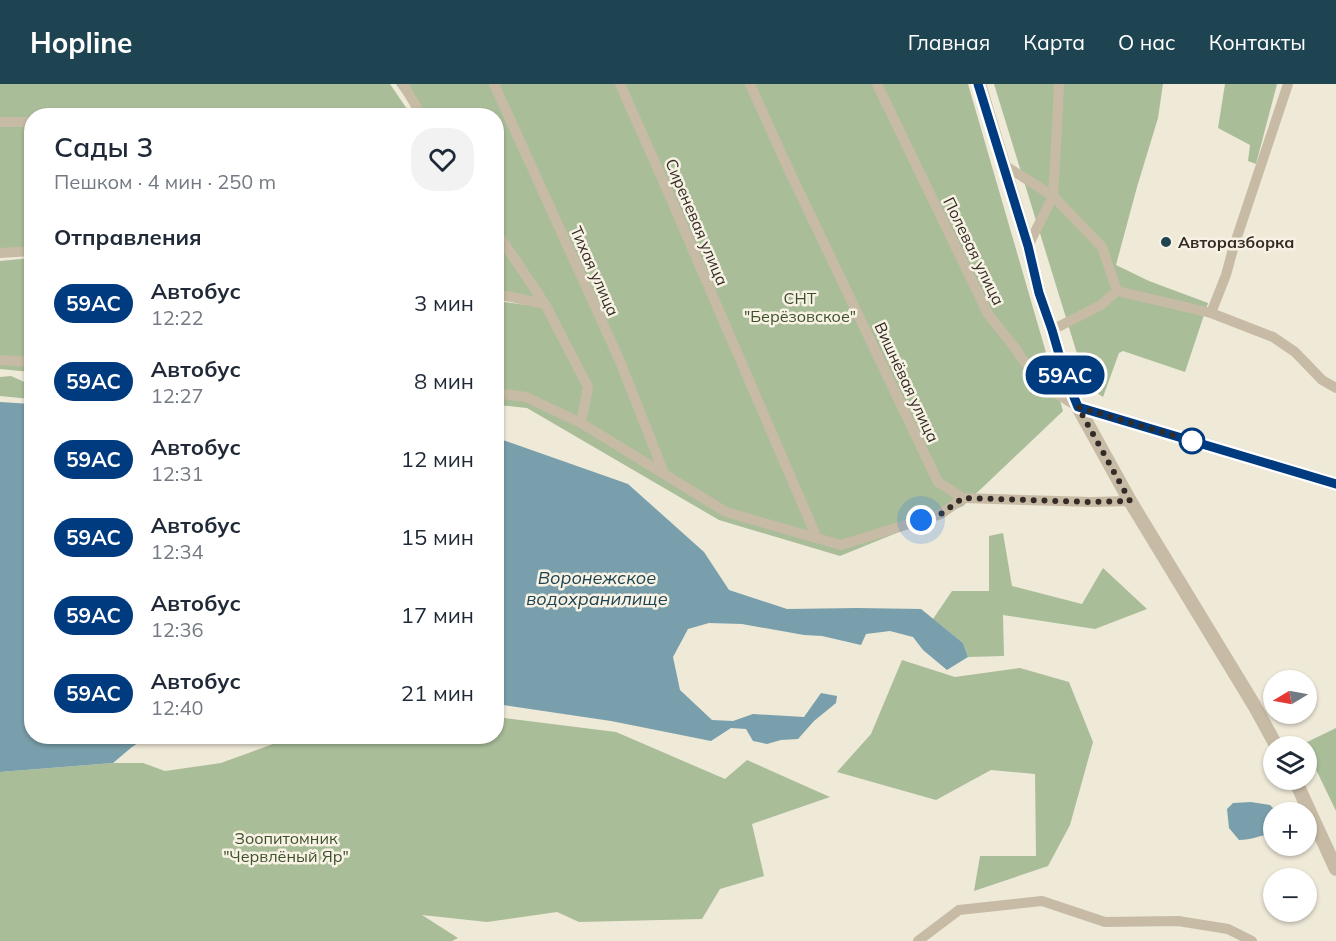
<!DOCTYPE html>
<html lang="ru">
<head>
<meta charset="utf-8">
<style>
	:root { --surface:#fff; --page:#f2f2f3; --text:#1f2937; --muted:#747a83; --accent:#1e4452 }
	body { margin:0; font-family:Mulish,sans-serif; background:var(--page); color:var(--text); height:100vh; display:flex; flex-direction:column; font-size:22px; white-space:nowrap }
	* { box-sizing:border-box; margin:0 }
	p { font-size:20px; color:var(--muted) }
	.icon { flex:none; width:33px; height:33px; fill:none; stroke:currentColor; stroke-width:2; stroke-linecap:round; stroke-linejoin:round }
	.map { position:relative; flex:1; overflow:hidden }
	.sheet { position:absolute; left:24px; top:24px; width:480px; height:636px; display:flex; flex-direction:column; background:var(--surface); border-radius:24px; box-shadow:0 2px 4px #0004 }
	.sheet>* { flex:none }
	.badge { padding:0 12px; border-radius:20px; font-size:21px; line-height:39px }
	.needle { width:39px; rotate:260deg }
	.buttons { position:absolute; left:1263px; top:586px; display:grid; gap:12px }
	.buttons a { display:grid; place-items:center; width:54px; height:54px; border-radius:50%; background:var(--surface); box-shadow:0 2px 4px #0004; font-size:30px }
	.you { position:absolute; width:30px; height:30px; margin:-15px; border:4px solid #fff; border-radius:50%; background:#1a73e8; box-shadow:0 0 0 9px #1a73e833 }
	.map>.badge { position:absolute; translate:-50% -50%; box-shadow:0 0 0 3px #fff }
	h2 { padding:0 30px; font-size:22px; line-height:54px }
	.round { display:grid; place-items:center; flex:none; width:63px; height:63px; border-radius:24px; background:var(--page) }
	.overview { display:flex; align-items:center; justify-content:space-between; height:102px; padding:0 30px }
	h1 { font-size:28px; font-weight:600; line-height:45px }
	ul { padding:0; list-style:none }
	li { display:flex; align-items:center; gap:18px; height:78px; padding:0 30px }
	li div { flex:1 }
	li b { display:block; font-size:22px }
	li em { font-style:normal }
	li .badge { min-width:66px; font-weight:700; text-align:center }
	header { display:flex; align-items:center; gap:36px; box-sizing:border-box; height:84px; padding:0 30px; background:var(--accent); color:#fff }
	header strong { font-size:28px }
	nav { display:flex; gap:33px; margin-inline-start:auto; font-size:21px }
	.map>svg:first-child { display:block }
	.green { fill:#aabd99 }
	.water { fill:#789fab }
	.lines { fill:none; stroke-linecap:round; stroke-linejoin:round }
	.minor { stroke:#c7bba5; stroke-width:10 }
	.tertiary { stroke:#c7bba5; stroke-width:14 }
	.line-casing { stroke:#fff; stroke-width:14 }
	.line { stroke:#003b80; stroke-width:9 }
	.walk { stroke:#332c26; stroke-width:6; stroke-dasharray:0 10.8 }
	.poi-dot { fill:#1e4452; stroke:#f8f2e4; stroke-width:2 }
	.stop-dot { fill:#fff; stroke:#003b80; stroke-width:3 }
	.labels { text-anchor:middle; stroke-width:5; stroke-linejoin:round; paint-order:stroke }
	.street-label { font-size:16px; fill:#332c26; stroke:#f8f2e4 }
	.poi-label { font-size:16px; font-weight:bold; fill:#332c26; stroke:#f8f2e4; text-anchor:start }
	.park-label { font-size:16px; fill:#3b502b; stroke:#f8f2e4 }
	.water-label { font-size:18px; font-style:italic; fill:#1e4452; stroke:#f8f2e4 }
</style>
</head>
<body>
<header>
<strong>Hopline</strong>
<nav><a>Главная</a><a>Карта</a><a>О нас</a><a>Контакты</a></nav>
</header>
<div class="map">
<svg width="1336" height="857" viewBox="0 0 1336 857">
	<rect width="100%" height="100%" fill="#efe9d8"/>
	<g class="green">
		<polygon points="0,0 390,0 411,31 32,32 31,169 0,172"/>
		<polygon points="396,0 968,0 1063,327 963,422 840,472 719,436 527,324 497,321 497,217 551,224 497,144 496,32 418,31"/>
		<polygon points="994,0 1163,0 1158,34 1137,103 1116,181 1149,197 1208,219 1185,288 1123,267 1119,269 1103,313 1087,302"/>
		<polygon points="1225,0 1277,0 1256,80 1248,77 1250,61 1218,44"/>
		<polygon points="497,157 535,213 497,208"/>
		<polygon points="31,174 31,288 0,285 0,177"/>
		<polygon points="11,292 31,301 31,315 0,312 0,293"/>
		<polygon points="1003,449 1012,502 1082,520 1103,484 1147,525 1095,545 1003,531 1004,572 968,573 963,559 933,535 952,507 989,507 989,452"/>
		<polygon points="902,576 955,593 1020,584 1069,598 1093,658 1070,741 1048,782 974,807 980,772 1036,772 1035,690 991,686 936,716 837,688 871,650"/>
		<polygon points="497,633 616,648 725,695 747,676 830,713 752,740 764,792 720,805 702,835 579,838 557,828 487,838 422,831 458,854 452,857 0,857 0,688 113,679 143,679 165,687 221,679 292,653 496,652"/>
		<polygon points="1336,644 1336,727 1307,667 1306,663 1305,663 1303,660"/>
	</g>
	<g class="water">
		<polygon points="0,318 31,320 32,652 147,653 132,663 113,679 0,688"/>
		<polygon points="497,354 628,400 704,468 729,506 787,525 857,524 921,525 963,559 968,573 947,586 923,566 913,553 890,547 866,550 861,561 822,552 804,551 742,540 709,539 688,545 673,573 680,606 712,636 733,637 753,630 804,633 821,609 837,612 836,619 814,637 798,655 781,656 767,660 753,657 746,645 731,644 711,657 611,637 497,620"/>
		<path d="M1251,718L1270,721L1277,728L1274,729L1273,749C1262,751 1251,756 1239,756L1229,744L1227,725L1233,719Z"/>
	</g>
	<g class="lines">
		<g class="minor">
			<polyline points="403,0 422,32"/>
			<polyline points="494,0 619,275 664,389"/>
			<polyline points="620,0 665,101 817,454"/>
			<polyline points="750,0 787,82 938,398 963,414 1091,418 1130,417"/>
			<polyline points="877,0 988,230 1015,264 1038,298 1078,323"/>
			<polyline points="0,38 32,38"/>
			<polyline points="1004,81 1053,112 1102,163 1117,207 1211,229 1273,253 1295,268 1322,296 1336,304"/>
			<polyline points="496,147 545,220 588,303 581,339"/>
			<polyline points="1028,162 1053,112 1057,44 1059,0"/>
			<polyline points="0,169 32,167"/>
			<polyline points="496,210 545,220"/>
			<polyline points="1211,229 1226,191 1233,165 1288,0"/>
			<polyline points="1052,246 1101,221 1117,207"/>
			<polyline points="0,276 32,278"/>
			<polyline points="496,309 526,313 581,339 726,428 841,461 941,430 963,414"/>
			<polyline points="918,857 959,826 1042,817 1105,838 1178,837 1228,845 1252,857"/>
		</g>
		<g class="tertiary">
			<polyline points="979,0 1028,162 1039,209 1052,246 1065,291 1078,323 1130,417 1254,621 1277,663"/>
			<polyline points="1078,323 1336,400"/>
			<polyline points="1295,696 1336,785"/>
		</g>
	</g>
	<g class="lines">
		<g class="line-casing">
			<polyline id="line" points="978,0 1028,162 1039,209 1052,246 1065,291 1078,323 1336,400"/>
		</g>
		<use href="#line" class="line"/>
		<polyline class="walk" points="921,436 941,430 963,414 1091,418 1130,417 1078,323 1192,357"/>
	</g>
	<circle class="poi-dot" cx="1166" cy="158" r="6"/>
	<circle class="stop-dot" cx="1192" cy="357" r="12"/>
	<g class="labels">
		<g class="street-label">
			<text transform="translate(697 138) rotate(67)" y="6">Сиреневая улица</text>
			<text transform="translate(974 167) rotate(64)" y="6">Полевая улица</text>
			<text transform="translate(595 187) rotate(66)" y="6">Тихая улица</text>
			<text transform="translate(907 298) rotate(65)" y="6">Вишнёвая улица</text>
		</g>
		<g class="poi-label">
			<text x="1178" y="164">Авторазборка</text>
		</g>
		<g class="park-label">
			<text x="800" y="220">СНТ<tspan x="800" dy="18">"Берёзовское"</tspan></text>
			<text x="286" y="760">Зоопитомник<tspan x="286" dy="18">"Червлёный Яр"</tspan></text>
		</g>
		<g class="water-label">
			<text x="597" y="500">Воронежское<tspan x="597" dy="21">водохранилище</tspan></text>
		</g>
	</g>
</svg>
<div class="buttons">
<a><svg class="needle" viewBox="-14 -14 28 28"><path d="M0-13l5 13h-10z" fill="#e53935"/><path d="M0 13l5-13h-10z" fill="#747a83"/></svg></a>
<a><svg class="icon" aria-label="layers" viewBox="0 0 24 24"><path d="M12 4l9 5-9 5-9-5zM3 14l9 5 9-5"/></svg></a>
<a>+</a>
<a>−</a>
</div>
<div class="you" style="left:921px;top:436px"></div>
<b class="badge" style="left:1065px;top:291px;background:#003b80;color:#fff">59АС</b>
<section class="sheet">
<div class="overview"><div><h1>Сады 3</h1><p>Пешком · 4 мин · 250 m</p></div><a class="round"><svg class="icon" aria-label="heart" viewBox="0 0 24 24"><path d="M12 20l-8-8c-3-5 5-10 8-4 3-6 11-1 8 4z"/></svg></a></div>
<h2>Отправления</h2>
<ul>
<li><span class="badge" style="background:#003b80;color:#fff">59АС</span><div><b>Автобус</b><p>12:22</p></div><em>3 мин</em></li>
<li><span class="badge" style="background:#003b80;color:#fff">59АС</span><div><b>Автобус</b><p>12:27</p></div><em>8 мин</em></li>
<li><span class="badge" style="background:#003b80;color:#fff">59АС</span><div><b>Автобус</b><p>12:31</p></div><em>12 мин</em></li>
<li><span class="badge" style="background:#003b80;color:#fff">59АС</span><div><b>Автобус</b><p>12:34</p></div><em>15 мин</em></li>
<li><span class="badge" style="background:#003b80;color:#fff">59АС</span><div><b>Автобус</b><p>12:36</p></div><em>17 мин</em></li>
<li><span class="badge" style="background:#003b80;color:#fff">59АС</span><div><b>Автобус</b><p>12:40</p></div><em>21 мин</em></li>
</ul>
</section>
</div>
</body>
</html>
